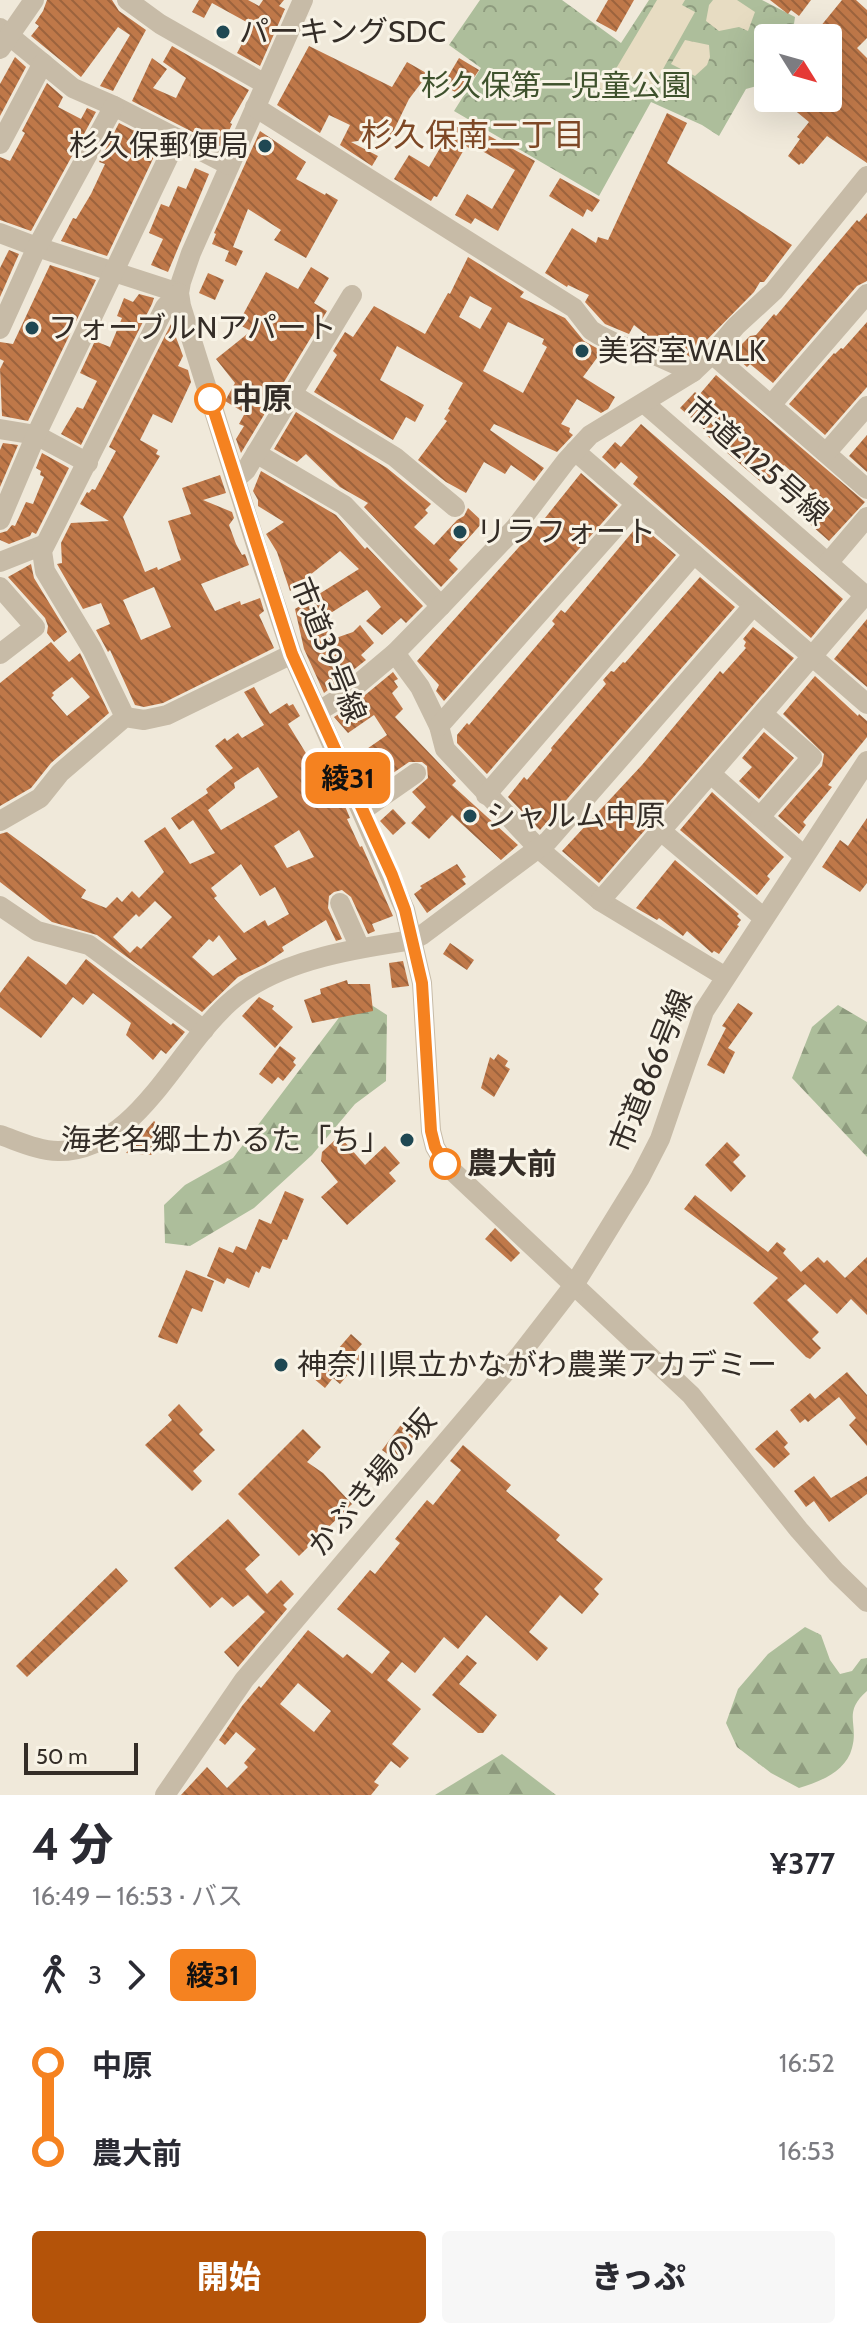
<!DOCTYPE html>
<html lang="ja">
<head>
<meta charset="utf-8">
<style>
	:root { --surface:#fff; --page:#f7f7f7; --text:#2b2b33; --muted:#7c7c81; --accent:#b45309 }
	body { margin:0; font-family:Cabin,"Noto Sans JP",sans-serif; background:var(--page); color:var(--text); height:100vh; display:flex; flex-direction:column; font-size:30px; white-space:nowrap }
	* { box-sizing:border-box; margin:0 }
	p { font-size:26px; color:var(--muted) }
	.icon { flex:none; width:44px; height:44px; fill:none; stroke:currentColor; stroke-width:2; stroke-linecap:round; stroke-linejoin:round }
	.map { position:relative; height:1795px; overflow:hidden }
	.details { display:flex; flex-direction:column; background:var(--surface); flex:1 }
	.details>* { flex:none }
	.badge { padding:0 16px; border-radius:12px; font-size:28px; line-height:52px }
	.needle { width:52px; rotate:127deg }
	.buttons { position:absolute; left:754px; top:24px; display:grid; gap:16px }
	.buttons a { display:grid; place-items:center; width:88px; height:88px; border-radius:8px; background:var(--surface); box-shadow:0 8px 32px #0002; font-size:40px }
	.scale { position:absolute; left:24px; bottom:20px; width:114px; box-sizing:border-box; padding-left:8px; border:4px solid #342d27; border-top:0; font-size:22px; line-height:28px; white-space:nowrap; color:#342d27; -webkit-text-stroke:6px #f8f3e6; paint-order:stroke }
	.map>.badge { position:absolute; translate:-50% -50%; box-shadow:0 0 0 4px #fff }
	.legs { display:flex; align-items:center; gap:12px; height:88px; padding:0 32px; font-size:26px }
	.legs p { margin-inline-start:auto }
	.summary { display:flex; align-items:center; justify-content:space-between; height:136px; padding:0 32px }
	h1 { font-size:44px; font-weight:800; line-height:60px }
	.button { display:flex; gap:16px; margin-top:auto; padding:16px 32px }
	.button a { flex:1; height:92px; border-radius:8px; background:var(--accent); color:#fff; font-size:32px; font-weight:800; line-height:92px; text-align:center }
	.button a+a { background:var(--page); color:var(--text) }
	ul { padding:0 32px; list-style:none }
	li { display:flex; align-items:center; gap:28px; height:88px; font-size:30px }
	li i { display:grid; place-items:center; width:12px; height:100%; margin:0 10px; background:currentColor }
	li i::after { content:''; width:20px; height:20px; margin:-10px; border:6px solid; border-radius:50%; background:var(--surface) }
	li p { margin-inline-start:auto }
	li:first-child i { background:linear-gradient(#0000 50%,currentColor 0) }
	li:last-child i { background:linear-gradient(currentColor 50%,#0000 0) }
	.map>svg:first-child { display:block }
	.forest { fill:url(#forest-firs) }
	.park { fill:url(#park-crowns) }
	.plaza { fill:#e7dcc2 }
	.building { fill:url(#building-back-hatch); fill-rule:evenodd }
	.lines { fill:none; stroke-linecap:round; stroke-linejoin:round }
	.minor { stroke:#c7bba7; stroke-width:20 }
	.line-1-casing { stroke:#fff; stroke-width:18 }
	.line-1 { stroke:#f58220; stroke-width:12 }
	.poi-dot { fill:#1f4853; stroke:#f8f3e6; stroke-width:3 }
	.stop-1-dot { fill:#fff; stroke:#f58220; stroke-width:4 }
	.labels { text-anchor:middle; stroke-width:6; stroke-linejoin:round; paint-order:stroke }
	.poi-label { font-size:30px; fill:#342d27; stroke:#f8f3e6; text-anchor:start }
	.park-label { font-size:30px; fill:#3e512c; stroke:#f8f3e6 }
	.stop-label { font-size:30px; font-weight:bold; fill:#342d27; stroke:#f8f3e6; text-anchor:start }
	.street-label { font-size:30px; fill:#342d27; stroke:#f8f3e6 }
	.neighbourhood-label { font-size:32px; fill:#7e4825; stroke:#f8f3e6 }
</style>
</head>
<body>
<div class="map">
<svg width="867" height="1795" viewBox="0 0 867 1795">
	<defs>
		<pattern id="forest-firs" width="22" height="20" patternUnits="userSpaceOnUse" patternTransform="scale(2)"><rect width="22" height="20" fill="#adbe9b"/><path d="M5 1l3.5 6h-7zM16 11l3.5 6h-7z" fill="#8e9b7e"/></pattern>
		<pattern id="park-crowns" width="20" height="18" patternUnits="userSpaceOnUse" patternTransform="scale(2)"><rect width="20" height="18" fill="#adbe9b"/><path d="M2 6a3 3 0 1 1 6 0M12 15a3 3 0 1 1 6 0" fill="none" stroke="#8e9b7e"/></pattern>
		<pattern id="building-back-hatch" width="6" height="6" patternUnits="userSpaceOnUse" patternTransform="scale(2)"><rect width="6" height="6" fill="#bf7849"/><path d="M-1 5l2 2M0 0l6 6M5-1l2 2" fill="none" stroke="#9c633d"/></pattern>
	</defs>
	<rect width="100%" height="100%" fill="#f0e9da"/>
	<g class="forest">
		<polygon points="359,997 387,1015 386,1081 355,1104 312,1155 254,1208 190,1246 165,1243 164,1205 185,1185 233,1158 350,1003"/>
		<polygon points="838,1005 867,1022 867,1157 792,1078 812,1027"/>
		<path d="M805,1627L821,1635L830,1660L840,1674L852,1671L861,1659L867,1658V1691C842,1713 859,1723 852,1748C846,1772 819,1782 799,1788L771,1773L737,1747L726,1723L738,1689L768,1654Z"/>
		<polygon points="502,1754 556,1795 435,1795"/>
	</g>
	<polygon class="park" points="480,0 562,0 621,43 649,0 762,0 795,17 792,38 768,38 768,83 746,89 719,136 702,125 651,102 599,196 454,111 481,68 449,45"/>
	<g class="plaza">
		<polygon points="657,0 685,0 682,5 695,12 653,87 631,77 626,88 603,91 596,84 614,72"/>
		<polygon points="713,0 737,0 755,12 748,31 739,27 719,31 706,21 709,5"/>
		<polygon points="685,40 709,45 710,57 707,65 695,76 671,64"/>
	</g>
	<g class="building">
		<polygon points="47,0 112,0 119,11 146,30 113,91 100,86 130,35 118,27 81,77 31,36 39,26 35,23 43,11"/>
		<polygon points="199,0 248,0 259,6 263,0 284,0 279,6 285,9 260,66 237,53 252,25 212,3 204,18 192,12"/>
		<polygon points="608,0 634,0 616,32 596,21"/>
		<polygon points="770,0 811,0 799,16 791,10 788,14"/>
		<polygon points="842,0 856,0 867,10 867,38 857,48 867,58 867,163 827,136 803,164 801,163 799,165 788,156 800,139 797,137 809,122 780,98 812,98 828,111 828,38 811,38"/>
		<polygon points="172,46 249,90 230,123 232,124 222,147 132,101 152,58 167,69 153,88 176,98 186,78 163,62"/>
		<polygon points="309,46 392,87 407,62 428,74 409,99 391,136 351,142 378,156 372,166 340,145 350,125 329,115 320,133 277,105"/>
		<polygon points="15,57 26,67 0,116 0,84"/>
		<polygon points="459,58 479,70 462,96 443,85"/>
		<polygon points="47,83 63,97 58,107 81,119 87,108 96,112 31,231 0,220 0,157 10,161 25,133 22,131"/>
		<polygon points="667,113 687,123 667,163 792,245 764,282 760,282 754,292 690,357 667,341 664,345 653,340 634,325 629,334 605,324 585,302 589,295 568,285 567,287 545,273 572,228 596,243 598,237 608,240"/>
		<polygon points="460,120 535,161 498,231 475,218 471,224 455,215 467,194 492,209 515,170 470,144 469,148 466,146 437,197 434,196 431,201 394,179 409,155 429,167 443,143 446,145"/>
		<polygon points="119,123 160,144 107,256 61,241 73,218 76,219 91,194 105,164 99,162"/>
		<polygon points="260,131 306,162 296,179 325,195 326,193 338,200 306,258 274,240 281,230 248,209 233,247 243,251 236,266 225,261 229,251 212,244 216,234 214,233"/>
		<polygon points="195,168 209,174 168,272 151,265 163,239 149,233 161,204 169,207 178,186 186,189"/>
		<polygon points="560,178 600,200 592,212 587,209 583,217 549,196"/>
		<polygon points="867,213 867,281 857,286 773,383 750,364 747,367 732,354 750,336 756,335 774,314 776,316 857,220 859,222"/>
		<polygon points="9,250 19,254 0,297 0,268"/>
		<path d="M468,257L524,292L520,297L565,318L584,341L602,351L583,377L615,397L608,409L601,413L577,399L561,424L570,428L569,432L573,435L557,452L494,424L490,430L544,468L534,481L511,465L505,474L484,462L466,493L446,482L418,460L447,421L444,419L450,410L448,409L463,383L397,346L380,380L424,405L415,422L406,417L393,440L314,392L337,355L333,351L345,332L353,337L374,306L425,334L448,293L450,294ZM470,296L492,308L480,329L459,317ZM508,322L544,339L542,344L547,347L523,393L483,371Z"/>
		<polygon points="50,265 96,280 28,421 2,416 0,369 4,361 0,359 0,342 13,344"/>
		<polygon points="311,267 329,278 314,303 327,311 241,453 236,439 244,426 239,424 245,413 225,401 235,383 216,359 251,331 238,324 266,272 298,289"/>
		<polygon points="208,273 224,280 215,300 199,293"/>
		<polygon points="139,294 154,298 152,304 81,445 61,434 77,407 83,409 97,381 80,373 95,341 110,347 122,318 117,316 124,298 133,302"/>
		<polygon points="867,322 867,387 825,435 789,404 834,353 835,354 841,348 843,349"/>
		<path d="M171,324L183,356L178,366L188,370L191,382L172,423L153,414L140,440L158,450L156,454L160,456L123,517L145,572L157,567L158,570L181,560L168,521L191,514L182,488L220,475L226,493L203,500L232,512L234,518L229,525L236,544L242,555L245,554L249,565L201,584L215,611L240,601L241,605L260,598L264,611L259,615L274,648L163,703L144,707L135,705L110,650L108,652L96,630L110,624L101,603L83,609L57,564L62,563L61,543L71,523L109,521L80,504L87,492L89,493L92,489L95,490L116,451L109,447ZM154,587L171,627L141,640L123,600Z"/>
		<polygon points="716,375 865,502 829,541 794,510 813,490 784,465 771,480 769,478 764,483 760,481 704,433 706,431 680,408 695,392 699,395"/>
		<polygon points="296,412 387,468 431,504 425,510 428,513 414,527 434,545 457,520 464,516 468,508 483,522 449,560 458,569 441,587 364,507 368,503 340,487 306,454 297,462 274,449"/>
		<polygon points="641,424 843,599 811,638 633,484 638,477 621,462 615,469 602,457 615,442 621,447"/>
		<polygon points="867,435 867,472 849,456"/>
		<polygon points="3,443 18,445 0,487 0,450"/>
		<polygon points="42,453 69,468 36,534 32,532 30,536 9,544 0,540 0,533 7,531 12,525 15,526 26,502 33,504 44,477 40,475 41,471 36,468"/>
		<polygon points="261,471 336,515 365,549 367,547 423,606 406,623 401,618 382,635 366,621 381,607 367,590 326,616 333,639 353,632 360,625 374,643 361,655 366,660 324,693 304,649 295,609 359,569 340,551 290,591 277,552 266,534 284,522 258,506 258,500 253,491"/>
		<polygon points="581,473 618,505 444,701 436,691 439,685 417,661 545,518"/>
		<polygon points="639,524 676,555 487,774 457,743 457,735 467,723 469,725 555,624 552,621 561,610 565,613"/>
		<polygon points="31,564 34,578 67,632 54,642 47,633 48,626 45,618 8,577"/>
		<polygon points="700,577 735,607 540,830 508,797 524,777 527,780 552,750 551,748 606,684 603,680 611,671 614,672 623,662 625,663"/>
		<polygon points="867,619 867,687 834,659"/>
		<polygon points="753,627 794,658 599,883 562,851 642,765 720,671 723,674 746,648 744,646 746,642 743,639"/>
		<path d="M51,642L69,662L80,653L109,713L51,763L31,788L0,806V683ZM72,677L90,697L67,716L51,698L54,695L52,693Z"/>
		<polygon points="393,672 398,679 394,681 398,687 392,693 403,709 395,717 456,781 452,785 518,845 501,860 452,815 429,839 411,823 426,807 412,792 428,778 427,766 422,762 409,762 370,789 363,782 356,768 367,760 361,753 387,735 374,715 348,733 334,717 353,705"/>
		<polygon points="815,676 858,716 859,714 867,721 867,737 828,785 832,787 803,822 806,825 799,834 778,816 822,766 824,754 783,714"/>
		<path d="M254,687L270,714L287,703L289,706L293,704L300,716L288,724L312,763L319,760L328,780L333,778L350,818L347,819L360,847L362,846L393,916L372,924L375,931L368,934L351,897L342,890L334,892L329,896L328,908L342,939L336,941L326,920L282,947L284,951L265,964L238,977L202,1012L97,935L52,922L0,882V834L7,832L86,890L81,898L106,908L117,897L122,902L132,891L139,898L164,872L144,841L165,827L190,864L215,853L193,820L179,830L171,818L208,793L206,789L233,768L215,746L225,738L227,741L238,733L242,738L264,725L244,692ZM258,767L278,797L221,830L208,810L235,788L234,783ZM299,830L314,857L287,868L274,846ZM241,864L260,896L275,887L289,914L268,926L265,920L244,933L214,898L217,896L211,888ZM155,901L172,917L141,949L137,946L130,953L113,937L136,914L139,917ZM219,935L237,959L213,976L192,957L209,939L213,942Z"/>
		<polygon points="764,732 794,758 759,799 739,781 752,767 742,758"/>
		<polygon points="712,792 784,857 767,876 770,879 757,895 680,830"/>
		<polygon points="393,809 406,823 393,835 380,821"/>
		<polygon points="867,818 867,883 860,892 822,867 840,840 848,846"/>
		<polygon points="675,860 739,914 737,916 741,920 737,925 739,926 719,954 714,951 712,953 687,931 683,936 659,918 657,920 636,908"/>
		<polygon points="457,864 466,877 462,879 466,884 427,913 414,894 422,888 420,886"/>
		<polygon points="450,943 474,960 467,970 443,954"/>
		<polygon points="28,956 66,985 86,959 171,1025 173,1023 185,1032 166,1054 161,1050 153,1060 126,1035 131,1023 93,993 83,1005 73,997 41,1038 0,1007 0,993"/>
		<polygon points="403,961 409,986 392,988 389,963"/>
		<polygon points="347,980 348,984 370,984 373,1011 312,1023 304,1000 321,994 320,989"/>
		<polygon points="259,997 274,1006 272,1009 293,1027 275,1048 242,1016"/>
		<polygon points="738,1003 753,1013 728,1048 735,1052 724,1074 707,1065 726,1028 722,1026"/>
		<polygon points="280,1046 296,1058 293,1062 296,1065 283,1081 278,1077 272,1084 259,1074"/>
		<polygon points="498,1054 508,1061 505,1066 510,1069 494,1097 481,1088 490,1057 494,1060"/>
		<polygon points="154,1121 175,1140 169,1151 160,1146 151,1155 126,1153"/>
		<polygon points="335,1140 343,1140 365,1165 385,1146 400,1163 389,1173 396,1181 347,1225 321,1197 338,1182 321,1161 322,1152"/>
		<polygon points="727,1142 740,1155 733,1162 746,1176 731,1192 705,1165"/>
		<polygon points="285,1191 304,1199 287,1240 283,1239 270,1269 262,1266 259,1273 256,1271 249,1288 227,1278 224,1284 207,1276 219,1247 233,1253 236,1246 246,1250 259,1219 271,1224"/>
		<polygon points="695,1195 768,1252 777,1242 786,1249 783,1253 801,1272 818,1257 824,1263 827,1260 845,1278 867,1257 867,1315 851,1299 837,1314 805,1284 787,1300 819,1332 812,1339 821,1348 810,1359 806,1357 753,1303 778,1278 684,1209"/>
		<polygon points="495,1228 520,1253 511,1262 485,1239"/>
		<polygon points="186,1270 214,1281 202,1312 192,1308 177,1344 158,1337"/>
		<polygon points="351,1334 362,1344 355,1352 362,1358 340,1384 333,1378 325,1388 313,1378"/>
		<polygon points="847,1372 867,1395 867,1446 849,1425 856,1418 839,1397 808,1422 805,1419 800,1423 790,1410 810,1393 815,1399"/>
		<polygon points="179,1404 203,1430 199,1434 215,1450 193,1471 202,1481 192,1491 145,1445 172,1420 168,1415"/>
		<polygon points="412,1410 427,1421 397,1461 382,1450"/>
		<polygon points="303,1429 321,1447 307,1462 323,1473 352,1504 299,1556 238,1494"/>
		<polygon points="777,1430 788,1443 784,1447 790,1454 774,1468 755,1449"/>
		<path d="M463,1445L511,1485L506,1491L560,1535L556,1540L603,1579L594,1589L599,1594L582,1614L560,1595L529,1632L548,1648L537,1661L486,1615L458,1649L444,1637L415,1673L402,1662L387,1680L421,1709L392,1744L409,1758L400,1768L391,1761L374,1782L379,1785L371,1795H181L207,1767L227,1788L248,1767L244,1763L256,1749L236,1732L225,1745L219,1740L242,1706L259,1686L261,1688L308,1630L343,1658L347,1654L372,1674L390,1652L337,1609L370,1570L375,1574L400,1543L395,1539L427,1500L433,1505L461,1470L450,1461ZM298,1683L331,1711L314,1732L280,1704Z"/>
		<polygon points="814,1476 831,1498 867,1476 867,1494 829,1522 814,1501 806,1507 794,1491"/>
		<polygon points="228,1519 260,1555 245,1569 267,1594 281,1580 294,1594 283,1605 287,1609 238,1667 224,1652 265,1612 248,1595 233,1607 222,1597 210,1608 174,1568"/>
		<polygon points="116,1568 128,1581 27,1677 16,1666"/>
		<polygon points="467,1655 477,1663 459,1684 497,1715 483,1733 478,1733 432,1695"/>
	</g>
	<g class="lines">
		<g class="minor">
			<polyline points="127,0 160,24 265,84"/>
			<polyline points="303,0 191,253 181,282 179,293 181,306 263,567 292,654 405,910 422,983 431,1131 435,1147 445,1164 691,1395 799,1530 836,1572 867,1602"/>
			<polyline points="0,28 73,88 114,106 229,165"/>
			<polyline points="0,49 34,0"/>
			<polyline points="255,107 574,308 591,330 599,335 621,346 646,351 693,372"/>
			<polyline points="0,144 43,63"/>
			<polyline points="0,233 37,247 179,293"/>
			<polyline points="0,329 37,247 114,106"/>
			<polyline points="712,354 867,489"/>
			<polyline points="292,394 395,457 455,507"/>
			<polyline points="644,403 867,597"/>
			<polyline points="771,405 867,294"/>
			<polyline points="0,429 36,435 88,463"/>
			<polyline points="575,451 867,704"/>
			<polyline points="256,453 344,505 441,606"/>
			<polyline points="826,453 867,406"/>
			<polyline points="236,479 246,470 352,295"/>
			<polyline points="0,520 36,435 177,139"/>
			<polyline points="0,562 43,545"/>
			<polyline points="828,563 867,517"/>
			<polyline points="0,587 35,627 0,654"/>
			<polyline points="395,653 420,687 439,726 445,749 538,848 600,901 724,976"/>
			<polyline points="319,711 345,695 395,653 441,606 515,528 566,461 590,435 693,372 712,354 736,326 774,291 867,176"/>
			<polyline points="125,717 92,649 45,571 42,551 165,307 179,293"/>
			<polyline points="439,726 636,504"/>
			<polyline points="711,774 804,856"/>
			<polyline points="486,795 694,554"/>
			<polyline points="363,810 416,773"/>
			<polyline points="760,817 812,757 763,714"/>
			<polyline points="0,821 40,798 60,773 125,717 144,720 167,715 292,654"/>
			<polyline points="661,831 764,918"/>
			<polyline points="600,901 865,595"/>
			<polyline points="340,903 360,948"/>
			<polyline points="0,906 37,931 89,945 204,1030"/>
			<path d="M0,1135C18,1141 39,1151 58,1151C141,1152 180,1037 241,993C287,959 358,948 413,940L422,935L548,841L753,606"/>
			<polyline points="165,1795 244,1680 519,1356 574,1285 640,1178 660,1139 704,1011 867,761"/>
		</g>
	</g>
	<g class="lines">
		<g class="line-1-casing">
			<polyline id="line-1" points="210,399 292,654 392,875 405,910 422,983 431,1131 435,1147 445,1164"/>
		</g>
		<use href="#line-1" class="line-1"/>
	</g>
	<g class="poi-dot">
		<circle cx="223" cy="32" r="8"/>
		<circle cx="265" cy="146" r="8"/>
		<circle cx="32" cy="328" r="8"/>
		<circle cx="582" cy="351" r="8"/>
		<circle cx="460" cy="532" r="8"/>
		<circle cx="470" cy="816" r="8"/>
		<circle cx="407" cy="1140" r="8"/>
		<circle cx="281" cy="1365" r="8"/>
	</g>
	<g class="stop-1-dot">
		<circle cx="210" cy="399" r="14"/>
		<circle cx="445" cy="1164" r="14"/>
	</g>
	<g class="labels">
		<g class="poi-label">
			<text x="239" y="42">パーキングSDC</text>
			<text x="249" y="156" text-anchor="end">杉久保郵便局</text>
			<text x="48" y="338">フォーブルNアパート</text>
			<text x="598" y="361">美容室WALK</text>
			<text x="476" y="542">リラフォート</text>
			<text x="486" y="826">シャルム中原</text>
			<text x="391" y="1150" text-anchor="end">海老名郷土かるた「ち」</text>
			<text x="297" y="1375">神奈川県立かながわ農業アカデミー</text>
		</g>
		<g class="park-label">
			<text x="556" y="96">杉久保第一児童公園</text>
		</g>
		<g class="stop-label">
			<text x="232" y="409">中原</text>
			<text x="467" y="1174">農大前</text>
		</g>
		<g class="street-label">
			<text transform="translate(757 461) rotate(41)" y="10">市道2125号線</text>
			<text transform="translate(328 650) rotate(68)" y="10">市道39号線</text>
			<text transform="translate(651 1071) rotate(-68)" y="10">市道866号線</text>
			<text transform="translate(372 1483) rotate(-50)" y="10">かぶき場の坂</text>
		</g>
		<g class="neighbourhood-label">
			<text x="473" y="146">杉久保南二丁目</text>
		</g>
	</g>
</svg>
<div class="buttons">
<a><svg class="needle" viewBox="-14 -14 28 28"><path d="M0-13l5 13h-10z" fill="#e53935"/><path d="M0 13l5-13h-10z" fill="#7c7c81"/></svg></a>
</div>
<div class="scale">50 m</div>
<b class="badge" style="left:348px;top:778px;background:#f58220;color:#111">綾31</b>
</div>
<section class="details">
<div class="summary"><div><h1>4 分</h1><p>16:49 – 16:53 · バス</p></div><b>¥377</b></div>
<div class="legs"><svg class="icon" aria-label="walk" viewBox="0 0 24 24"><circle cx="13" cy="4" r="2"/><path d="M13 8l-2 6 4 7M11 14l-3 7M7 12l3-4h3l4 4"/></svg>3<svg class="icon" aria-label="forward" viewBox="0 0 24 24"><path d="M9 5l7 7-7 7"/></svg><b class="badge" style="background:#f58220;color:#111">綾31</b></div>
<ul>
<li><i style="color:#f58220"></i><b>中原</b><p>16:52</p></li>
<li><i style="color:#f58220"></i><b>農大前</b><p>16:53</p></li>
</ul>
<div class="button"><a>開始</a><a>きっぷ</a></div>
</section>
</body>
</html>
